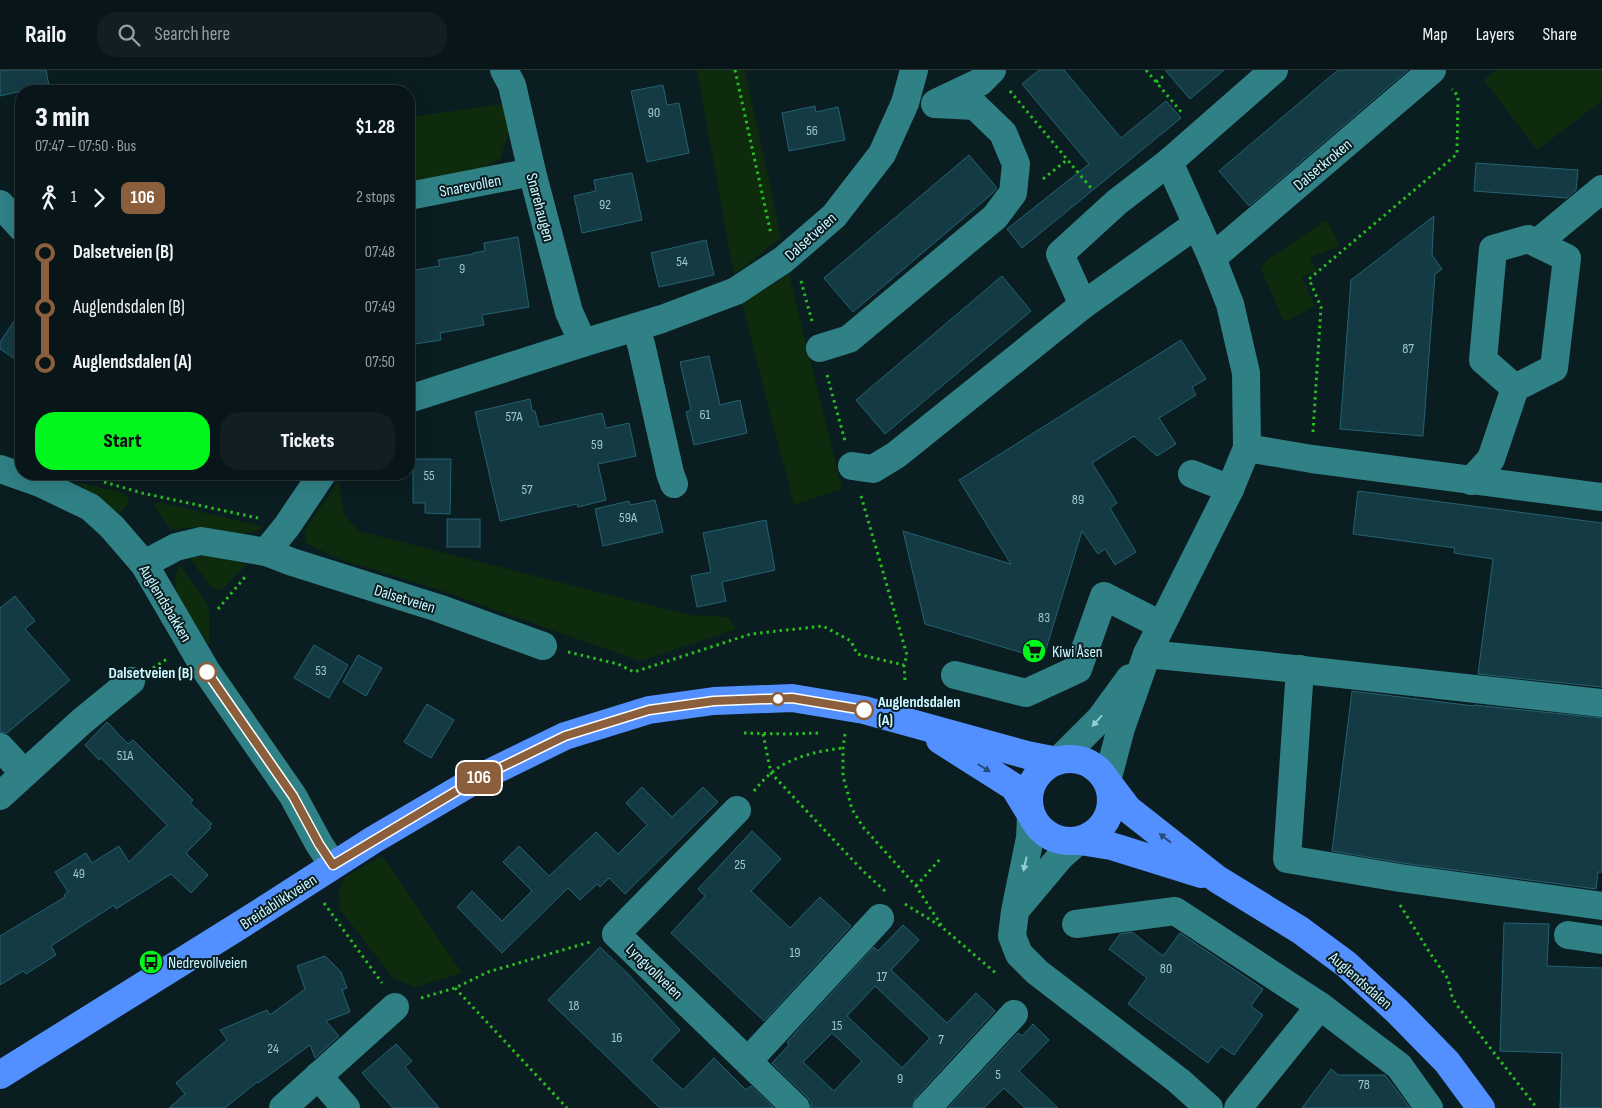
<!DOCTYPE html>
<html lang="en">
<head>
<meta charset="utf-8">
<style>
	:root { --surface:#081619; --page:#111f22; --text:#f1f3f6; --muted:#989fa2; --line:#293538; --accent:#00f61c }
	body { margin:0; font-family:"Sofia Sans Condensed",sans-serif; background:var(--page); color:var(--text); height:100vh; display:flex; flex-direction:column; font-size:19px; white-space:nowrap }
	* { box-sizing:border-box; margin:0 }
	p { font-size:16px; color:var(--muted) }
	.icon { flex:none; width:28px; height:28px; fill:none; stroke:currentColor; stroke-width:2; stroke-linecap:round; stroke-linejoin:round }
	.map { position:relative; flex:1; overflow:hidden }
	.side { position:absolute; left:15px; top:15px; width:400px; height:395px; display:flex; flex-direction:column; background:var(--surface); border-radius:20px; box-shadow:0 5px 20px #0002,0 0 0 1px var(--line) }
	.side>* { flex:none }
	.badge { padding:0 10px; border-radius:8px; font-size:18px; line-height:32px }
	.map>.badge { position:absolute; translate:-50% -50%; box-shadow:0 0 0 2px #fff }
	.legs { display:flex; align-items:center; gap:8px; height:55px; padding:0 20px; font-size:16px }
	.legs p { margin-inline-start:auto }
	.summary { display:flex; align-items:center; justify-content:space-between; height:85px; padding:0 20px }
	h1 { font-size:28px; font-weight:800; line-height:38px }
	.cta { display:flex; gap:10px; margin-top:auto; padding:10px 20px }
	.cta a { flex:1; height:58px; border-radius:20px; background:var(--accent); color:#111; font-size:20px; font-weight:800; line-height:58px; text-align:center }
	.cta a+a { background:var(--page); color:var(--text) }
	ul { padding:0 20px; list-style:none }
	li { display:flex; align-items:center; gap:18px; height:55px; font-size:19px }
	li i { display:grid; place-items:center; width:8px; height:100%; margin:0 6px; background:currentColor }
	li i::after { content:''; width:12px; height:12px; margin:-6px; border:4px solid; border-radius:50%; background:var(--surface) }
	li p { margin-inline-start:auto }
	li:first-child i { background:linear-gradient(#0000 50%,currentColor 0) }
	li:last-child i { background:linear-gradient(currentColor 50%,#0000 0) }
	header { display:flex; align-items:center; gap:30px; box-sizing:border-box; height:70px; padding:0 25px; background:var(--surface); border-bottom:1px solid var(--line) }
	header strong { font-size:24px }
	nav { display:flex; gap:28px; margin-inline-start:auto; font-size:18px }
	.search { width:350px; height:45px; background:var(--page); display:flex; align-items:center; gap:12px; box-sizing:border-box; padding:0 18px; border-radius:20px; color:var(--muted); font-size:19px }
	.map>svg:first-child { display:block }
	.green { fill:#0e2c0d }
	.building { fill:#143a44; stroke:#246273; fill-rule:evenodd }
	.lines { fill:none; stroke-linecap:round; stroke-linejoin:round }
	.path { stroke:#27be20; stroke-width:3; stroke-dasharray:2.5 4; stroke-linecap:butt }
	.minor { stroke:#308186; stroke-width:28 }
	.major { stroke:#5290ff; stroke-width:28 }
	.oneway { fill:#95ced5 }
	.oneway2 { fill:#274b7a }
	.line-1-casing { stroke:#fff; stroke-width:11 }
	.line-1 { stroke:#8b5e3c; stroke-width:8 }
	.stop-1-dot { fill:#fff; stroke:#8b5e3c; stroke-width:2.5 }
	.labels { text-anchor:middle; stroke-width:4; stroke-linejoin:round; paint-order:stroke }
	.number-label { font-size:14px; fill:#9dc8d0 }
	.street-label { font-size:16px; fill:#cbf8ff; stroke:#0a1d21 }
	.poi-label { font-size:16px; fill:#cbf8ff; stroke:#0a1d21; text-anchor:start }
	.stop-label { font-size:16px; font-weight:bold; fill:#cbf8ff; stroke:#0a1d21; text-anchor:end }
</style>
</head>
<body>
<header>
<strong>Railo</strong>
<div class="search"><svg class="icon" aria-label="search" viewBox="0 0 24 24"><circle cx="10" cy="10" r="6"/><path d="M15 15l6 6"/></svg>Search here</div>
<nav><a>Map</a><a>Layers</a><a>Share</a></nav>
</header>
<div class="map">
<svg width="1602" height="1038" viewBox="0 0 1602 1038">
	<rect width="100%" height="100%" fill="#0a1d21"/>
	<g class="green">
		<polygon points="697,0 745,0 781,167 734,205"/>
		<polygon points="1497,0 1602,0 1602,31 1537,80 1484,10"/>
		<polygon points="506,34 509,62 500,89 479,100 409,113 409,47"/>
		<polygon points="1326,150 1340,176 1310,187 1317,201 1302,207 1315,236 1284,252 1261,199 1267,190"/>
		<polygon points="789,204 842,419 794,435 742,233"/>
		<polygon points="339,410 343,443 358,461 689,545 727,547 736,559 640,591 431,517 339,489 306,473 305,460"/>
		<polygon points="76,412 124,423 129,430 127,435 119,443"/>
		<path d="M159,432L264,457C242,470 221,460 198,458C189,457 180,458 171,460L155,436L156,433Z"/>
		<polygon points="208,485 247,494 223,519 217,520 211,517 190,488"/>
		<path d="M180,495L207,534L209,541V576L176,524C174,513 175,505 180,495Z"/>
		<polygon points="382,786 462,903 415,917 394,909 340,839 339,821 345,807"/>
	</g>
	<g class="building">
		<polygon points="0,0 46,0 50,21 21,21 0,26"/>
		<polygon points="1039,0 1064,0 1121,68 1166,31 1181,48 1022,178 1007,159 1089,94 1022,14"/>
		<polygon points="1165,0 1224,0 1190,29"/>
		<polygon points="1338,0 1408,0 1249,136 1219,101"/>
		<polygon points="663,15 667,35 679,33 689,83 647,92 631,21"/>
		<polygon points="815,36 816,42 838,37 845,70 789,81 782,43"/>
		<polygon points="969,85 997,118 993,123 853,242 824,208"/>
		<polygon points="1476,93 1578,100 1576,120 1567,128 1474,121"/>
		<polygon points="632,103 642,150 582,163 574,126 596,121 594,110"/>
		<polygon points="1434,146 1432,185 1442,199 1435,204 1423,366 1340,359 1351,210"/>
		<polygon points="518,167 529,237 482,245 484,255 440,263 441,270 409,275 409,201 440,196 438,190 473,184 473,183 485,181 484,173"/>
		<polygon points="706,170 714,205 659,217 651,183"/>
		<polygon points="1002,206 1031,241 885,364 856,330"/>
		<polygon points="21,241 21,293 0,279 0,272"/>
		<polygon points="1181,270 1206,309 1192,317 1196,325 1159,348 1176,374 1157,386 1134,366 1092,393 1117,433 1110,438 1136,482 1115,495 1105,479 1098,484 1082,461 1043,589 925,554 903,461 1011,494 959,410"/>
		<polygon points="709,286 720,335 740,330 747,363 694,375 686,342 691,340 680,292"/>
		<polygon points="530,329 532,341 535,341 539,357 602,343 606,358 629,353 636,386 598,394 606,430 578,437 577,434 500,451 475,342"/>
		<polygon points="413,389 451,389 450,444 425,443 425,433 413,433"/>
		<polygon points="1358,421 1602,453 1602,617 1478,604 1493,489 1454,483 1455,478 1353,464"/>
		<polygon points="655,430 663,462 603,476 595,439 629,431 630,435"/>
		<rect x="447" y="449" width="33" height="28"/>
		<polygon points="766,450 775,500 722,512 726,531 697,537 691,506 711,502 703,463"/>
		<polygon points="15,526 35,551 25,559 70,610 7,663 0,662 0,538"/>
		<polygon points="314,575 348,595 329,628 294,608"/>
		<polygon points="358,585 382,598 366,626 343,612"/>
		<polygon points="1352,621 1474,636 1474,635 1602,648 1602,802 1598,802 1596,819 1402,793 1332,781"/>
		<polygon points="427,634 454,650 431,688 404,672"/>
		<polygon points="107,652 128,674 133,670 193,730 190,733 212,754 209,756 211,758 186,783 208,805 191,823 171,804 116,839 114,835 51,876 56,885 26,904 23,901 0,915 0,866 65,827 64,825 68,822 55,802 86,783 92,793 119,776 129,792 167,755 101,688 99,690 85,675"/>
		<polygon points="642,717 672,747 703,717 718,732 625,824 609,808 600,817 597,814 580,830 568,818 502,883 457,837 472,821 502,851 532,821 503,792 519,776 549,806 596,762 618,784 647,755 626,733"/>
		<polygon points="752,761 781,789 751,821 790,858 820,827 851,856 764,951 671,863 705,826 698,819"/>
		<polygon points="1504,853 1549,854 1547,896 1602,898 1602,1038 1560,1038 1562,983 1500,981"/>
		<path d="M903,855L919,870L891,900L947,953L976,923L995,941L916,1027L912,1038H811V1033L807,1027L772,993L789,975L787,972L874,877L878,881ZM875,916L930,968L902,998L847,946ZM832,963L862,991L834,1021L803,992Z"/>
		<polygon points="1132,862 1163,886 1180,863 1263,919 1251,936 1263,945 1234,985 1221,976 1208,993 1128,934 1147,908 1109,879 1120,864"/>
		<polygon points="600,877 629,905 680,960 651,990 683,1020 714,988 746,1020 751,1016 774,1038 660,1038 548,930"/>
		<polygon points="325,886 341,902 347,918 342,920 350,942 326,951 339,966 315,988 310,975 258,1013 257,1012 225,1038 169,1038 185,1024 176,1013 227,970 220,960 267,940 270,945 305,919 297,896"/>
		<polygon points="1033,954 1049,970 1019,1001 1058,1038 1025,1038 1004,1018 984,1038 948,1038 1018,963 1022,966"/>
		<polygon points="396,974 412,991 405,997 439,1038 393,1038 362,1003"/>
		<polygon points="1331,999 1338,1005 1385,1005 1410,1038 1302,1038"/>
	</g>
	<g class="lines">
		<g class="path">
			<polyline points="735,0 771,164"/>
			<polyline points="1146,0 1182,43"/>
			<polyline points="1156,12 1164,6"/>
			<polyline points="1010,21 1091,118"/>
			<polyline points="1043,109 1068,89"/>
			<polyline points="801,211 812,251"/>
			<polyline points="827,305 845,371"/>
			<polyline points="1313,362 1321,237 1309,209 1457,84 1458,26 1452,19"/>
			<polyline points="104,412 142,423 258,448"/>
			<polyline points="861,426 907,585 904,595 905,610"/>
			<polyline points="218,539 245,507"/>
			<polyline points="568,582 618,594 634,602 751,564 823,556 851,571 857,584 904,595"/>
			<polyline points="153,598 167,589"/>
			<polyline points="744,663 785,664 822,663"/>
			<polyline points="763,664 771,703 862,800 885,821"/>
			<polyline points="845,664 843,678 843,706 852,739 863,757 916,816 943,858 998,905"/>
			<path d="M754,721C759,715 764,709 770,704C789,687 818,681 843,678"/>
			<polyline points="916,816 941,788"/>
			<polyline points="324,833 382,913"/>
			<polyline points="905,834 942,857"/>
			<polyline points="1400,835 1430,883 1448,909 1452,926 1456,934 1537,1038"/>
			<polyline points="455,918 567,1038"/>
			<polyline points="421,928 455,918 488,902 590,872"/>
		</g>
		<g class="minor">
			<polyline points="504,0 512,15 532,102 569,242 583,273"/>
			<polyline points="936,33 980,12 992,0"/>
			<polyline points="409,126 532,102"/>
			<polyline points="0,134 21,157"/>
			<polyline points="1537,173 1602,119"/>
			<polyline points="1212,188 1432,0"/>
			<polyline points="1083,235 1060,184 1117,132 1169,92 1274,0"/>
			<polyline points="636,257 642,278 670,403 674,414"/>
			<polyline points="820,278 849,269 995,147 1013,123 1016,94 1003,63 975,36 935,34"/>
			<polyline points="409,329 583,273 662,249 736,221 783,190 834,146 882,84 905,33 914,0"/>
			<polyline points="1247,378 1312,389 1602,427"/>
			<polyline points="852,396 873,399 896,385 1083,235 1197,154"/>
			<polyline points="0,399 40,413 90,437 112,457 144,494 207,602 293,726 319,774 333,795"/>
			<polyline points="1192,404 1230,419"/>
			<polyline points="1471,411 1491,389 1515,318 1554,298 1567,188 1528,169 1493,179 1483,290 1515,318"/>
			<polyline points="266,482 292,492 438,538 543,576"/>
			<polyline points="144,494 176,477 201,471 266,482 287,456 322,404"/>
			<polyline points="1147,584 1259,595 1602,633"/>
			<polyline points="1300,599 1287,789 1400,808 1602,836"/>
			<polyline points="955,605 1026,623 1078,599 1104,526 1161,555"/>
			<polyline points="0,677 24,703"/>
			<polyline points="1059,690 1100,649 1130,608"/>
			<polyline points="1107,711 1121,658 1147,584 1230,419 1247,378 1246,303 1230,234 1212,188 1169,92"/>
			<polyline points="0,726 81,652 131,611"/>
			<polyline points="737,740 616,864 796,1038"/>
			<polyline points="1031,746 1030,768 1015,841 1012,866 1019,884 1037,902 1179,1011 1209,1038"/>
			<polyline points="1018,837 1061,786 1078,771"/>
			<polyline points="1076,854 1175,841 1320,936 1399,996 1429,1038"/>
			<polyline points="1568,865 1602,870"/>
			<polyline points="748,991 880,848"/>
			<polyline points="318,1006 346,1038"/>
			<polyline points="283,1038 395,937"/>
			<polyline points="927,1038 1014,944"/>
			<polyline points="1238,1038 1320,936"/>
		</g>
		<g class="major">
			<polyline points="940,670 1014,717 1030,743"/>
			<circle cx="1070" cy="730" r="41"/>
			<polyline points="1109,714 1128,739 1217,809 1300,860 1346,894 1397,941 1447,992 1481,1038"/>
			<polyline points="1080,771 1111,776 1201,804"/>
			<polyline points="0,1005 242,854 373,770 475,710 565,666 649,640 714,631 792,628 864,640 1027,685 1057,691"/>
		</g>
	</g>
	<defs><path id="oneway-solid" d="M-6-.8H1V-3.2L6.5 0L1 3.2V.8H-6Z" transform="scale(1.25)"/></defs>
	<g class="oneway">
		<use href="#oneway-solid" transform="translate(1097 651) rotate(132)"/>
		<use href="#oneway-solid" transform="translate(1025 794) rotate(102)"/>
	</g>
	<g class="oneway2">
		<use href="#oneway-solid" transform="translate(984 698) rotate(32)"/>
		<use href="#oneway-solid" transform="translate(1165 768) rotate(-142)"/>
	</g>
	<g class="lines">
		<g class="line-1-casing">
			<polyline id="line-1" points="207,602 293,726 319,774 333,795 475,710 565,666 649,640 714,631 792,628 864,640"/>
		</g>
		<use href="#line-1" class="line-1"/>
	</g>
	<defs>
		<g id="supermarket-disc" transform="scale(1.25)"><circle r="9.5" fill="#00f61c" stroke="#0a1d21"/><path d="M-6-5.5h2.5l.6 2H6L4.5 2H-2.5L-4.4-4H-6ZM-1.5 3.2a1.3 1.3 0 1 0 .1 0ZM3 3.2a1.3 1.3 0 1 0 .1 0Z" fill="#111"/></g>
		<g id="bus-disc" transform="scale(1.25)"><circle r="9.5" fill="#00f61c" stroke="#0a1d21"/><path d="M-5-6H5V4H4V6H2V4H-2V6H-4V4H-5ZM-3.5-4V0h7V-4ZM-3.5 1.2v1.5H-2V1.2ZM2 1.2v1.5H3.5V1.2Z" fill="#111"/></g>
	</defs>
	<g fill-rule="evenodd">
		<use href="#supermarket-disc" x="1034" y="581"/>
		<use href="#bus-disc" x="151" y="892"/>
	</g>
	<g class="stop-1-dot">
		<circle cx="207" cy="602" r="9"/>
		<circle cx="778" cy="629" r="6"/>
		<circle cx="864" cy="640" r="9"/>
	</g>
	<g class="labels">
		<g class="number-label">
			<text x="654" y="47">90</text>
			<text x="812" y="65">56</text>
			<text x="605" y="139">92</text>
			<text x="682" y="196">54</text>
			<text x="462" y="203">9</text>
			<text x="1408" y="283">87</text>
			<text x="705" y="349">61</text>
			<text x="514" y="351">57A</text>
			<text x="597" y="379">59</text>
			<text x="429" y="410">55</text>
			<text x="527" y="424">57</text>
			<text x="1078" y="434">89</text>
			<text x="628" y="452">59A</text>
			<text x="1044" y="552">83</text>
			<text x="321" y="605">53</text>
			<text x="125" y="690">51A</text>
			<text x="740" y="799">25</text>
			<text x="79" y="808">49</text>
			<text x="795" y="887">19</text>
			<text x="1166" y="903">80</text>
			<text x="882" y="911">17</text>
			<text x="574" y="940">18</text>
			<text x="837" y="960">15</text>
			<text x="617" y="972">16</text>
			<text x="941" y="974">7</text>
			<text x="273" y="983">24</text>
			<text x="998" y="1009">5</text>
			<text x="900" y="1013">9</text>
			<text x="1364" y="1019">78</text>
		</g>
		<g class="street-label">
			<text transform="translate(1322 94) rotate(-40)" y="6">Dalsetkroken</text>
			<text transform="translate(470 115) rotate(-11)" y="6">Snarevollen</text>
			<text transform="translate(541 137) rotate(75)" y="6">Snarehaugen</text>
			<text transform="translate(810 166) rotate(-42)" y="6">Dalsetveien</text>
			<text transform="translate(405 528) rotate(17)" y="6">Dalsetveien</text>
			<text transform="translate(166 533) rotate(59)" y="6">Auglendsbakken</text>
			<text transform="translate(278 831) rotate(-33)" y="6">Breidablikkveien</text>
			<text transform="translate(655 901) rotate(44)" y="6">Lyngvollveien</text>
			<text transform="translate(1361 910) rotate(41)" y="6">Auglendsdalen</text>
		</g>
		<g class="poi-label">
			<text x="1052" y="587">Kiwi Åsen</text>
			<text x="168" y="898">Nedrevollveien</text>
		</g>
		<g class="stop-label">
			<text x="193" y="608">Dalsetveien (B)</text>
			<text x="878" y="637" text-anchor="start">Auglendsdalen<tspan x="878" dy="18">(A)</tspan></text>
		</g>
	</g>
</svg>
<b class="badge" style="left:479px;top:708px;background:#8b5e3c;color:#fff">106</b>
<section class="side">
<div class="summary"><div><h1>3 min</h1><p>07:47 – 07:50 · Bus</p></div><b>$1.28</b></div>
<div class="legs"><svg class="icon" aria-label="walk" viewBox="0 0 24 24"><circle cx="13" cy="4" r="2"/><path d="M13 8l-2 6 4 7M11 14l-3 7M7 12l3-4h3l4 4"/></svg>1<svg class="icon" aria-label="forward" viewBox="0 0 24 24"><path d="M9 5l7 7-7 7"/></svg><b class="badge" style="background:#8b5e3c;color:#fff">106</b><p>2 stops</p></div>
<ul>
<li><i style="color:#8b5e3c"></i><b>Dalsetveien (B)</b><p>07:48</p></li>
<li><i style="color:#8b5e3c"></i><span>Auglendsdalen (B)</span><p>07:49</p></li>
<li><i style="color:#8b5e3c"></i><b>Auglendsdalen (A)</b><p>07:50</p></li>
</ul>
<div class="cta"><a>Start</a><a>Tickets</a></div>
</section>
</div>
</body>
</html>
